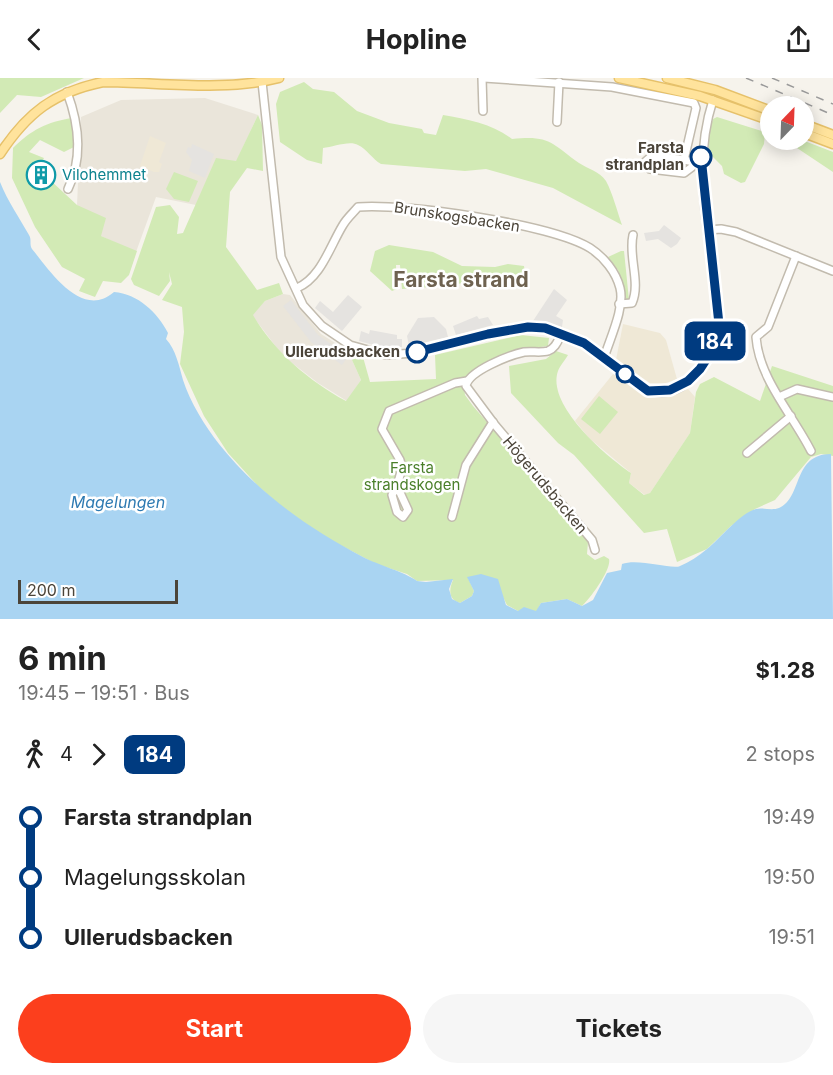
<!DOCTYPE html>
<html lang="en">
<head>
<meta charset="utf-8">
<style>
	:root { --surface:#fff; --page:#f6f6f6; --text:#222; --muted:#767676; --accent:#fc3f1d }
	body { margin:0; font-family:Inter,sans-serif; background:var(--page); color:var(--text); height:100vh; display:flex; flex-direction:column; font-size:22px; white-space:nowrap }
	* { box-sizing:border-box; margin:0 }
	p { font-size:20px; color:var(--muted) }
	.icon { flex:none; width:33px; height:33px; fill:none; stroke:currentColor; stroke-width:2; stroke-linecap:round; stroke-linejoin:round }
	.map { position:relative; height:541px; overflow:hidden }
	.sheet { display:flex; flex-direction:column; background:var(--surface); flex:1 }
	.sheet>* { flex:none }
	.badge { padding:0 12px; border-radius:9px; font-size:21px; line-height:39px }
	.needle { width:39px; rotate:23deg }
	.controls { position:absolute; left:760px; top:18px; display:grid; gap:12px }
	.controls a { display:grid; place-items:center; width:54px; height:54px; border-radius:50%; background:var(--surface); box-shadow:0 3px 15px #0003; font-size:30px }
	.scale { position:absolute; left:18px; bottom:15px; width:160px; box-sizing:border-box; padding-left:6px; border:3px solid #4b4439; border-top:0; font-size:16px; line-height:21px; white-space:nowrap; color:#4b4439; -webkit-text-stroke:4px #fff; paint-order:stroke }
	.map>.badge { position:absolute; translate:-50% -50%; box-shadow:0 0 0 3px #fff }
	.legs { display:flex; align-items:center; gap:9px; height:66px; padding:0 18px; font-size:20px }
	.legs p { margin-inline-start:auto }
	.overview { display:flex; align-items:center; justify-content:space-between; height:102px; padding:0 18px }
	h1 { font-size:33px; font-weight:700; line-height:45px }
	.cta { display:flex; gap:12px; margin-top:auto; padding:12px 18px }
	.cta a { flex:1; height:69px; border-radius:36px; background:var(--accent); color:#fff; font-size:24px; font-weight:700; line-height:69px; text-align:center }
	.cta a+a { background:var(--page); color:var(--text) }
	ul { padding:0 18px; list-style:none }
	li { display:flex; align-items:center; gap:21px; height:60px; font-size:22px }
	li i { display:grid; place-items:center; width:9px; height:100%; margin:0 8px; background:currentColor }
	li i::after { content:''; width:15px; height:15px; margin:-8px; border:4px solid; border-radius:50%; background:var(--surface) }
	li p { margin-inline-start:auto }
	li:first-child i { background:linear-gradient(#0000 50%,currentColor 0) }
	li:last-child i { background:linear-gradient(currentColor 50%,#0000 0) }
	header { display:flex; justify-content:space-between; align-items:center; height:78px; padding:0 18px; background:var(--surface); font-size:27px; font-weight:700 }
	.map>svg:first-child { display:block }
	.residential { fill:#eae5da }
	.education { fill:#efe8d6 }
	.green { fill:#d2eab5 }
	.parking { fill:#e5e3e0 }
	.water { fill:#a9d4f2 }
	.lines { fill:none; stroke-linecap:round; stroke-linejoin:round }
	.minor-casing { stroke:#c2bbae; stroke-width:10 }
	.major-casing { stroke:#e6c16a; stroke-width:11 }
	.minor { stroke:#fff; stroke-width:7 }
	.major { stroke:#ffe39c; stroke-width:8 }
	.rail { stroke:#9a9a9a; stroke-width:1.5; stroke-dasharray:8 8; stroke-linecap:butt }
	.line-1-casing { stroke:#fff; stroke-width:14 }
	.line-1 { stroke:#003b80; stroke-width:9 }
	.stop-1-dot { fill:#fff; stroke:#003b80; stroke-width:3 }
	.labels { text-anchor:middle; stroke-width:5; stroke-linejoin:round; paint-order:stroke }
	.stop-label { font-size:15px; font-weight:bold; fill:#4b4439; stroke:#fff; text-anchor:end }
	.culture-label { font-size:15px; fill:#0d838f; stroke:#fff; text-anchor:start }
	.street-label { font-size:15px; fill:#4b4439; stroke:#fff }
	.park-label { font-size:15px; fill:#4a7f2a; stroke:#fff }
	.water-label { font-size:16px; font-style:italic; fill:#2e7ab2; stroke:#fff }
	.district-label { font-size:21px; font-weight:bold; fill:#6e6250; stroke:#fff }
</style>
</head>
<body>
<header><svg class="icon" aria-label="back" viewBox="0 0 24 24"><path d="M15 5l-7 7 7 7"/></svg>Hopline<svg class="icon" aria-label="share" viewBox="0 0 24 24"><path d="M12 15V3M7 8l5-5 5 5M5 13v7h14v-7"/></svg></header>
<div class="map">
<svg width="833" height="541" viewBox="0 0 833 541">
	<rect width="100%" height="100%" fill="#f6f3ec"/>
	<g class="residential">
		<polygon points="205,20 258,37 236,84 216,81 196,127 156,119 136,174 101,158 77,127 81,39 121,22"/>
		<polygon points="283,216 290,217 321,256 354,277 352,282 361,302 347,323 318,305 283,278 252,237 265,223"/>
	</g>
	<g class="education">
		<polygon points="150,58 166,65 159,84 162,86 159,94 154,94 140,88"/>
		<polygon points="623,246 660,255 666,262 677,301 663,306 650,305 616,282"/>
		<polygon points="613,296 647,316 664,319 688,311 695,319 690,355 650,415 645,417 629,405 631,395 589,360 575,343"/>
	</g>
	<g class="green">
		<polygon points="0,0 84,0 41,19 17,17 0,35"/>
		<path d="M304,4L313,11L334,14L357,33L389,45L422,51L424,55L436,57L443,37C467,41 493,46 512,61C550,57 551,65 579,85C588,91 599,93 606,103C613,116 617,133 622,147L553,110L486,91L465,93L381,86C372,81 367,71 358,67C350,62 333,69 323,70L322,86L307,82L280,64L276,26L280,14Z"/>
		<path d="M258,37L262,47L263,93L247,90L230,114L226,169L257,212L279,205L283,216L265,223L253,237C275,274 308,302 346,323L361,302L352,282L354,277L363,279L370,304L436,301L435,277L521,257L549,260L548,268L526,271L506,277L464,308L465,317L473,328L584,456L588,464L587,476L595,482L604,478L609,481C612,491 590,521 582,528L567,521L541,525L537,533H518L507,527L501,515L468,500L474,513L472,518L460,525C448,522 449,511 453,502L417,503L407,496L376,486L325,459L291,437L258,408L228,375L204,338L180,286L184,254L182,229L162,222L172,206L169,194L170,203L159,218L134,207L131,201L156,129L170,127L179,139L177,156L183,155L216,80L236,83Z"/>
		<polygon points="717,39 765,54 764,66 745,104 741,105 724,96 722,88 709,75 709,54 713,41"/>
		<path d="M72,40L74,69L64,74L40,62L29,74L44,80L41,86L31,92L40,107L50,102L77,127L106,140L101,158L137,173L129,197L121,205L103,203L95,219L79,213L85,201L62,189L35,149L12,100L13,70C31,52 47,44 72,40Z"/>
		<polygon points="789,62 802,62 833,74 833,94 791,66"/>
		<polygon points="174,94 198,103 189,124 174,121 166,111"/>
		<polygon points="389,167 433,174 462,188 495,189 508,186 524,188 525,195 445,208 402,211 400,187 396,187 397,211 392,213 370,193 375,173"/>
		<polygon points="621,173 624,173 629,222 626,221 618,192 608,179"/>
		<path d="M556,273L568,277C565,282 560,288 558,293C546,327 606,378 631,395L629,405L644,417L650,415L690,355L696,314L700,306L714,299L760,323L772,288L833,308V378L821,376L811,379L775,422L755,431L731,448L707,471L677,484L667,451L644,455L574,377L558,365L511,315L509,288L546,281Z"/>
		<polygon points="599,318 618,334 600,356 581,341"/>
	</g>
	<g class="parking">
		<polygon points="192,66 214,76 205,100 189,93 192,82 186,74 188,69 191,70"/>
		<polygon points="664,147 681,160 677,166 671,170 658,161 646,163 644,155 659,153"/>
		<polygon points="554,211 567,222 556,238 563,242 562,249 533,243"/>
		<polygon points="348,217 362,229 342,253 315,230 320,223 333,234"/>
		<polygon points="291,222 318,257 348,278 342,287 311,264 283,228"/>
		<polygon points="477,238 479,241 488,239 493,247 456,257 453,248"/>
		<polygon points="434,239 446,251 448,259 409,268 407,258 418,240"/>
		<polygon points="370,252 397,257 397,261 402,261 402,269 377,268 359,263 361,253 369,256"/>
	</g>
	<path class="water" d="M0,104C8,124 19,139 29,157C32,162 29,166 32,171C50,193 82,242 114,214C138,216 157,234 168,255L166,261C176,272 179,288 183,302C190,324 205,348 219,366C258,415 308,450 363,479C378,487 405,494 417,503L426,504L453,501L449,511L452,521L460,525L472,518L474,513L467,499L481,496L498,501L506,527L518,533L524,529L536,533L541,525L567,521L582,528L593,522L607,495L621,492L622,486C639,480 672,492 680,488C689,484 699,478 707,471C720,461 740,435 756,431C763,429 771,433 779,430C803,420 792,376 831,376L833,541H0Z"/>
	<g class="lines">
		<g class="minor-casing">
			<g id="minor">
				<polyline points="482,0 483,33"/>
				<polyline points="484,0 612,9 694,25 696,30 684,82"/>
				<path d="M262,4L281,179L303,227L322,248L350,267L386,277L414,275L517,251L545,250L584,265L645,311C689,329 718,271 719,236C711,164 690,93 713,22"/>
				<path d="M67,14C79,46 83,80 68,111"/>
				<polyline points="557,44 559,4"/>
				<polyline points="693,84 692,89 684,95 650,91 645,84 653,77 701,85"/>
				<polyline points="708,152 721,151 736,154 833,193"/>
				<path d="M796,178L768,249L756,259C759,301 793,337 811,373"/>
				<path d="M297,210C321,200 330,168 343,147C347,140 353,135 358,129C405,125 551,146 590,170C604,179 616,194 620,210C625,230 610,260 604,280"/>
				<path d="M619,226L632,225C641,204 628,179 633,157"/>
				<path d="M562,255C558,262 556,270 548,273C541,275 532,273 524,274C510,277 468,293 466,308L495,347L592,462L595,472"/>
				<polyline points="779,319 797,311 833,319"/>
				<polyline points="747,375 791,338"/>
				<polyline points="397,408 392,417 397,434 403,439 408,432 397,408 402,390 400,382 382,351 389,333 455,305 467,303"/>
				<polyline points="452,439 466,387 493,344"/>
			</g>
		</g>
		<g class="major-casing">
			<g id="major">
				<polyline points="619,0 700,18 771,43"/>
				<polyline points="667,0 715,12 771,33"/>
				<polyline points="804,46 833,57"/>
				<polyline points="804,55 833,66"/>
				<path d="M0,76C27,35 54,14 103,4C158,4 225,14 279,0"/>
			</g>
		</g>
		<use href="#minor" class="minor"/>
		<use href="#major" class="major"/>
		<g class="rail">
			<polyline points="746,0 833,37"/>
			<polyline points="772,0 833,26"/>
		</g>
	</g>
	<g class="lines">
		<g class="line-1-casing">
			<polyline id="line-1" points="417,274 488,256 528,249 545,250 584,265 648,313 670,312 688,303 700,291 711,274 719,246 701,79"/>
		</g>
		<use href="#line-1" class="line-1"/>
	</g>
	<defs>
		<g id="building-ring" transform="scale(1.5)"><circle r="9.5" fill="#fff" stroke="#0f9aa8" stroke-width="1.5"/><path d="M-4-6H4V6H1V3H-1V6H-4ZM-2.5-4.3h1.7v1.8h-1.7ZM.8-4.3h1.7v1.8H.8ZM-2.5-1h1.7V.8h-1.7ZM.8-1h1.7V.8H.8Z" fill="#0f9aa8"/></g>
	</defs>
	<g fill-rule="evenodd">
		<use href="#building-ring" x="41" y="97"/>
	</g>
	<g class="stop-1-dot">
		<circle cx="701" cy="79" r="10"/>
		<circle cx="417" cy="274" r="10"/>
		<circle cx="625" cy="296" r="8"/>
	</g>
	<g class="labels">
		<g class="stop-label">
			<text x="684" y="75">Farsta<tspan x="684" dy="17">strandplan</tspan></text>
			<text x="400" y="279">Ullerudsbacken</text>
		</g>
		<g class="culture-label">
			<text x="62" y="102">Vilohemmet</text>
		</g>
		<g class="street-label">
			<text transform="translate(457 139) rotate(9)" y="5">Brunskogsbacken</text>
			<text transform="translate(545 407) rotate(50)" y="5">Högerudsbacken</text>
		</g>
		<g class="park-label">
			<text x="412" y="395">Farsta<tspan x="412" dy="17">strandskogen</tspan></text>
		</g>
		<g class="water-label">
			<text x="118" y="430">Magelungen</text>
		</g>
		<g class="district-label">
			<text x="461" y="209">Farsta strand</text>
		</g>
	</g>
</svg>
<div class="controls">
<a><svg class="needle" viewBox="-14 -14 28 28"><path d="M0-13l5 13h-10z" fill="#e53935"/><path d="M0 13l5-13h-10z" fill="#767676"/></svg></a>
</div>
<div class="scale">200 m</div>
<b class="badge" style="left:715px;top:263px;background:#003b80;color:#fff">184</b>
</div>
<section class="sheet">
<div class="overview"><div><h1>6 min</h1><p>19:45 – 19:51 · Bus</p></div><b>$1.28</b></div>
<div class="legs"><svg class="icon" aria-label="walk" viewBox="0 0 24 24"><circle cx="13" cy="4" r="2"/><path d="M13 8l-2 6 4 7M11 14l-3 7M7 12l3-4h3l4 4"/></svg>4<svg class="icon" aria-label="forward" viewBox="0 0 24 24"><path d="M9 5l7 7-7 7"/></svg><b class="badge" style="background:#003b80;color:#fff">184</b><p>2 stops</p></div>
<ul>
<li><i style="color:#003b80"></i><b>Farsta strandplan</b><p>19:49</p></li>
<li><i style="color:#003b80"></i><span>Magelungsskolan</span><p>19:50</p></li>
<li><i style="color:#003b80"></i><b>Ullerudsbacken</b><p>19:51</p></li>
</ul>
<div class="cta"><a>Start</a><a>Tickets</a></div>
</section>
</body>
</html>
